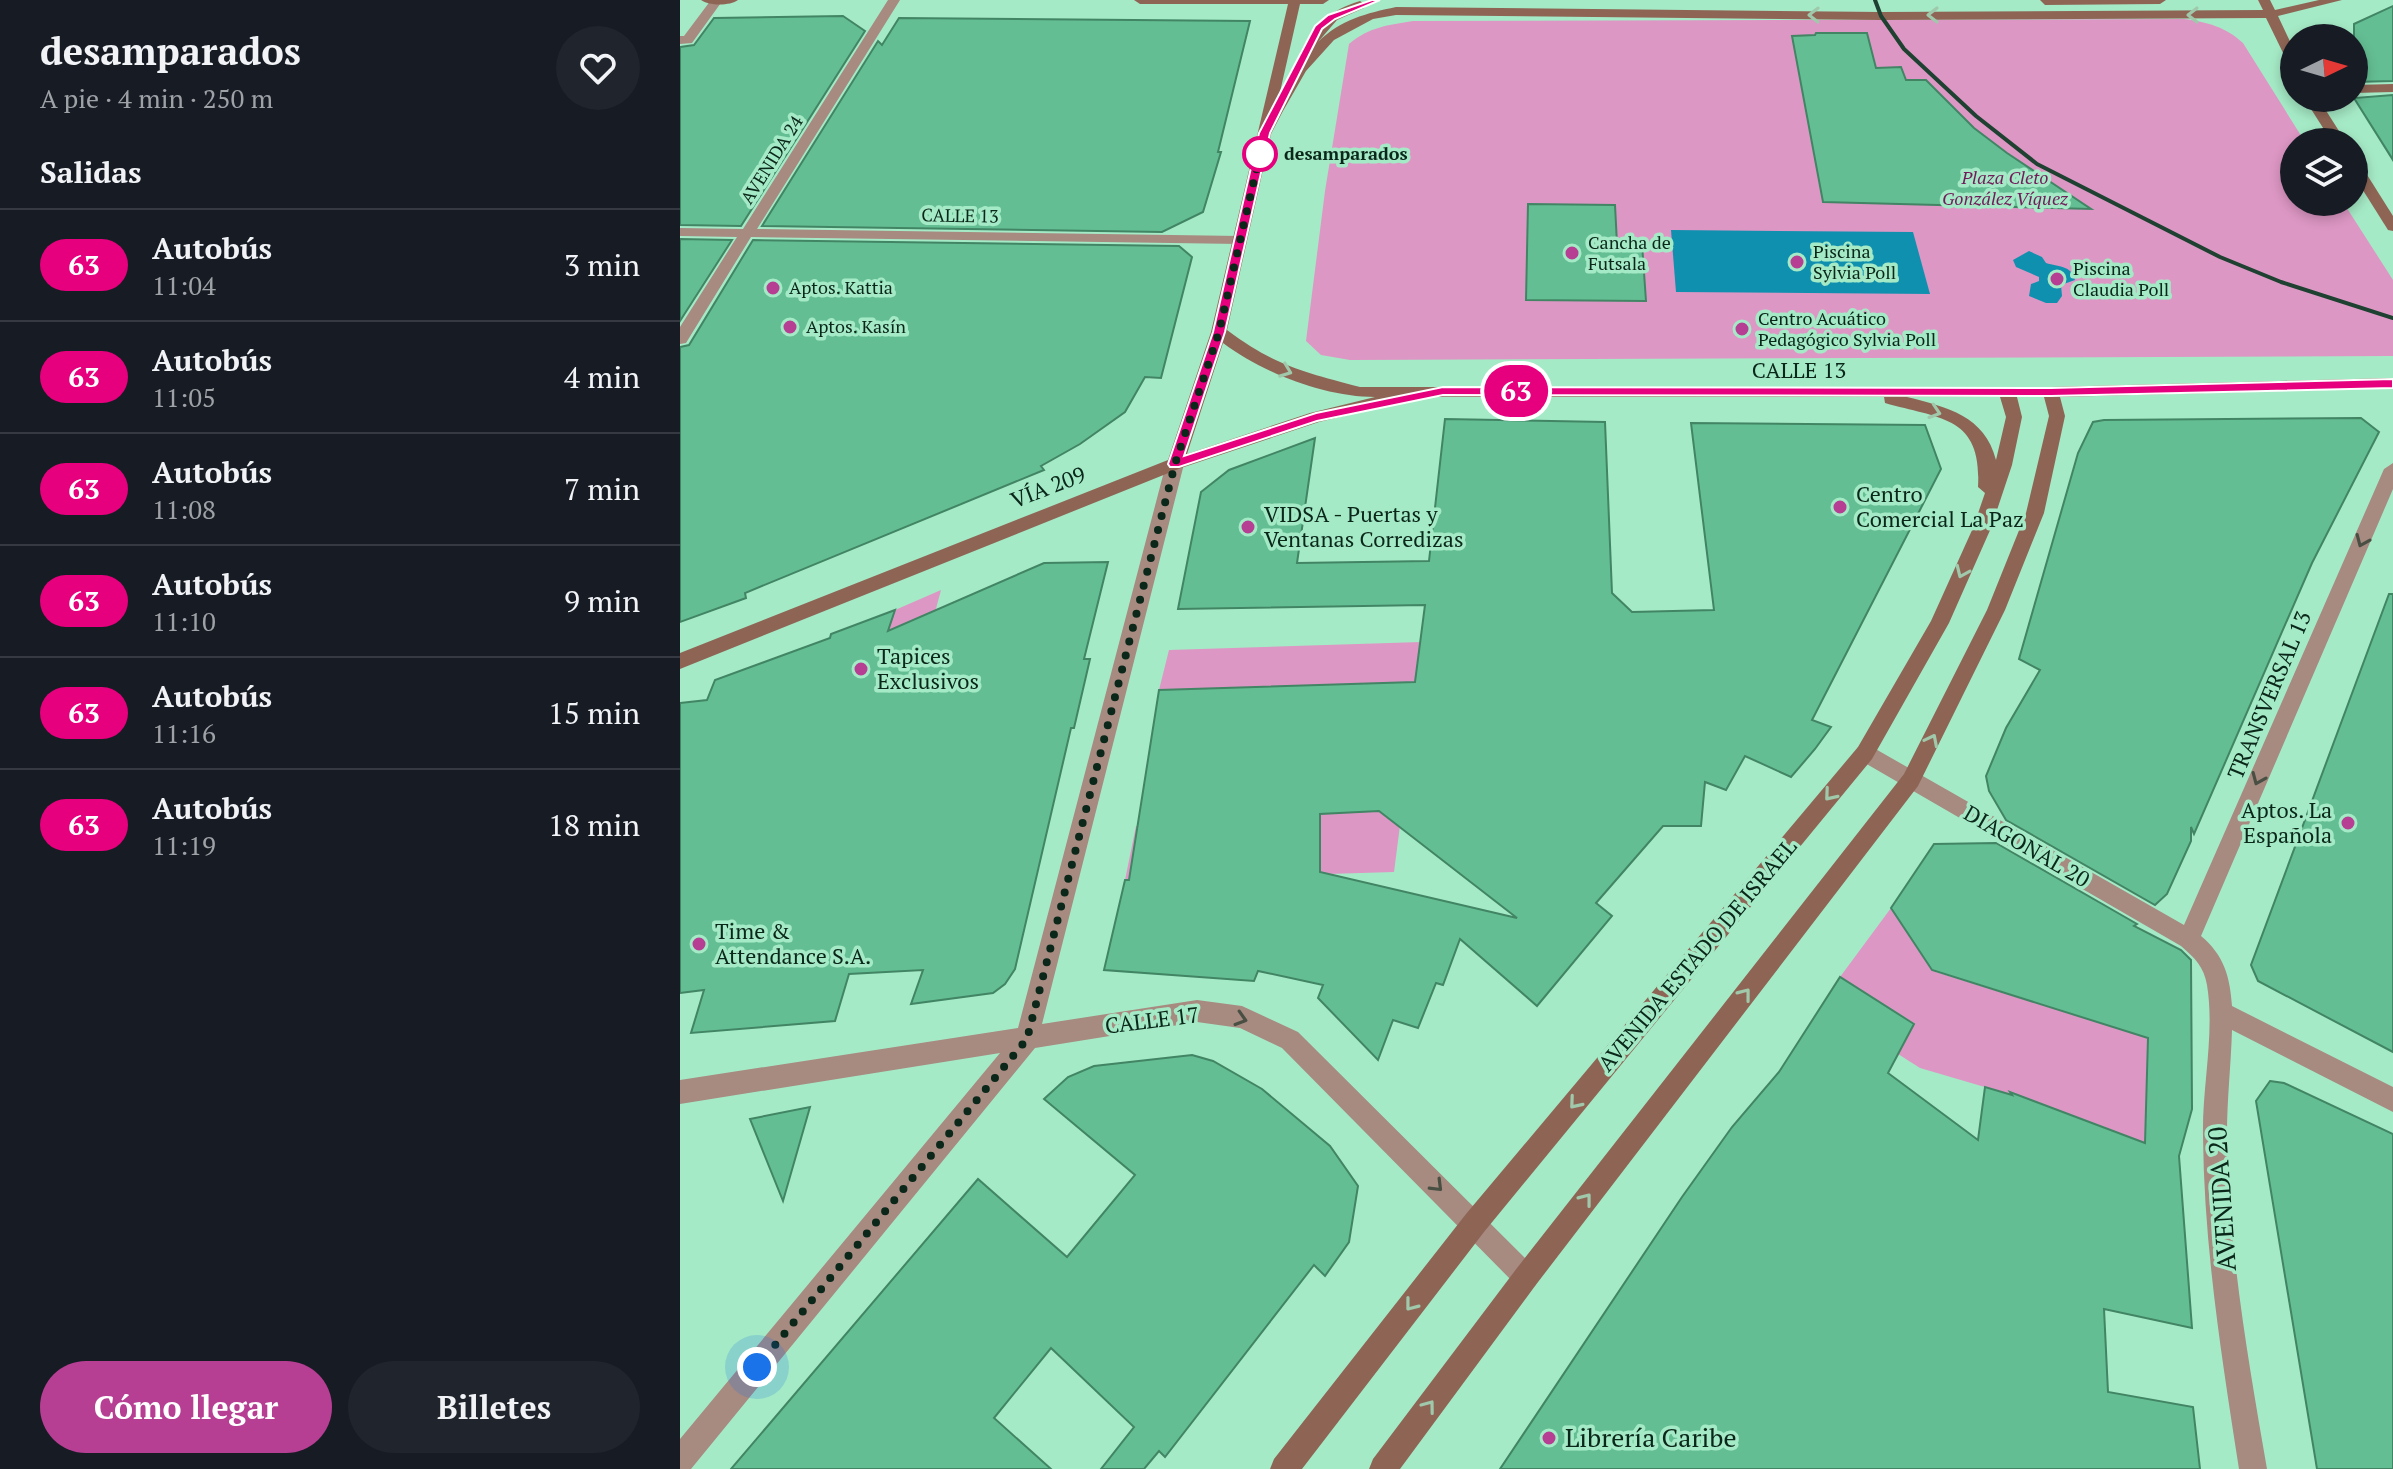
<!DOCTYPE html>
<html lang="es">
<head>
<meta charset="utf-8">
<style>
	:root { --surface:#171b24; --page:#20242c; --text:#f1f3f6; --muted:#9ea1a6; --line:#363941; --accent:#b63e93 }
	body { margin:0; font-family:"PT Serif",serif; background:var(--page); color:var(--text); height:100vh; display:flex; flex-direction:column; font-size:30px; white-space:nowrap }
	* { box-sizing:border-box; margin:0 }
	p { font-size:26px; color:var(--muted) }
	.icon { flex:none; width:44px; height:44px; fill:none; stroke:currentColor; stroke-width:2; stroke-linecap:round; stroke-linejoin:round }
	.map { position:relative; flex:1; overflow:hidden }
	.panel { display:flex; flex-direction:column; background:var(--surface); width:680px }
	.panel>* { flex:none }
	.badge { padding:0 16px; border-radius:26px; font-size:28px; line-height:52px }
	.needle { width:52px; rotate:85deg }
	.tools { position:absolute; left:1600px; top:24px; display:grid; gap:16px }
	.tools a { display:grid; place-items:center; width:88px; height:88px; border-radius:50%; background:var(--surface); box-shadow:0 4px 12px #0003; font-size:40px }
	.you { position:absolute; width:40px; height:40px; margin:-20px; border:6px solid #fff; border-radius:50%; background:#1a73e8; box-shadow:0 0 0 12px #1a73e833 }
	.map>.badge { position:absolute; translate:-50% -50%; box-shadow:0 0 0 4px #fff }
	h2 { padding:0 40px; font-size:30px; line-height:72px }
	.round { display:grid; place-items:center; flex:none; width:84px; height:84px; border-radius:42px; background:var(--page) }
	.summary { display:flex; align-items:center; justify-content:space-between; height:136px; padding:0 40px }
	h1 { font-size:38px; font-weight:800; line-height:60px }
	.cta { display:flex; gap:16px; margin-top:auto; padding:16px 40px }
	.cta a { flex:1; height:92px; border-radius:48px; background:var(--accent); color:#fff; font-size:32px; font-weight:800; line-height:92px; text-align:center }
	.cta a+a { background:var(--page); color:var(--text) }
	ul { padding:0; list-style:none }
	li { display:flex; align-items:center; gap:24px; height:112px; padding:0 40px; border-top:2px solid var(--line) }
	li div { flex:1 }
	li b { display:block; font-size:30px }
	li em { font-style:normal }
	li .badge { min-width:88px; font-weight:700; text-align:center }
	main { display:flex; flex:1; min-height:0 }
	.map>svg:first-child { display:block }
	.green { fill:#dd97c4 }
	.water { fill:#1090af }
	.building { fill:#64be93; stroke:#418565; stroke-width:2; fill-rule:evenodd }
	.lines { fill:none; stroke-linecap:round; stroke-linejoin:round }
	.lane { fill:#a78a80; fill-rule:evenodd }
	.street { fill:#a78a80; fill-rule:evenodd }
	.secondary { fill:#8e6555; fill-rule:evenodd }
	.rail { stroke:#1f4131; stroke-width:4 }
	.oneway { stroke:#9fc9aa }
	.oneway2 { stroke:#494f43 }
	.line { fill:#e6007e; stroke:#fff; stroke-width:2 }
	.walk { stroke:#0a271a; stroke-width:8; stroke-dasharray:0 14.4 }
	.stop-dot { fill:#fff; stroke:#e6007e; stroke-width:4 }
	.poi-dot { fill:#b63e93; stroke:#a5eac6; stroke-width:3 }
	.labels { text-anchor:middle; stroke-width:7; stroke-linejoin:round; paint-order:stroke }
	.far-stop-label { font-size:18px; font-weight:bold; fill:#0a271a; stroke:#a5eac6; text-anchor:start }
	.far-street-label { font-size:18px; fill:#0a271a; stroke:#a5eac6 }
	.far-park-label { font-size:18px; font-style:italic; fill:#721b5a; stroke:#a5eac6 }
	.far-poi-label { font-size:18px; fill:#0a271a; stroke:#a5eac6; text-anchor:start }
	.street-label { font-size:22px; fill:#0a271a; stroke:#a5eac6 }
	.poi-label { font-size:22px; fill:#0a271a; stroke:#a5eac6; text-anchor:start }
	.near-street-label { font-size:26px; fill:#0a271a; stroke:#a5eac6 }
	.near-poi-label { font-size:26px; fill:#0a271a; stroke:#a5eac6; text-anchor:start }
</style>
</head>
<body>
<main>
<section class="panel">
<div class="summary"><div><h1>desamparados</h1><p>A pie · 4 min · 250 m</p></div><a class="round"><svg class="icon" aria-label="heart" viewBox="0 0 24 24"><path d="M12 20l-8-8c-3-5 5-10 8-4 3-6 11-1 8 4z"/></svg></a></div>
<h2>Salidas</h2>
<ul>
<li><span class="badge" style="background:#e6007e;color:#fff">63</span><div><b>Autobús</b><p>11:04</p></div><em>3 min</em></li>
<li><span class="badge" style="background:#e6007e;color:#fff">63</span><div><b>Autobús</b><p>11:05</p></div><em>4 min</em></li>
<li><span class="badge" style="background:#e6007e;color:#fff">63</span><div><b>Autobús</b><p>11:08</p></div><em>7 min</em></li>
<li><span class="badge" style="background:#e6007e;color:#fff">63</span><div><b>Autobús</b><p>11:10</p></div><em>9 min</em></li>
<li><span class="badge" style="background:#e6007e;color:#fff">63</span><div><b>Autobús</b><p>11:16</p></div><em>15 min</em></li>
<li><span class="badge" style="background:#e6007e;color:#fff">63</span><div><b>Autobús</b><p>11:19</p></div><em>18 min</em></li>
</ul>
<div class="cta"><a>Cómo llegar</a><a>Billetes</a></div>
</section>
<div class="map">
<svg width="1713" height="1469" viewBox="0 0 1713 1469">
	<rect width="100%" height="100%" fill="#a5eac6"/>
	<g class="green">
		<path d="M1504,19C1527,22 1546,27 1563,43L1625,142H1614V202H1663L1713,280V356L670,360L641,355L626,341L645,191L669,44C689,27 708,25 733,21Z"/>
		<polygon points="261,590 228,713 182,716 215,610"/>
		<polygon points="741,642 735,682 479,690 489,650"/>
		<polygon points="640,799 686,811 722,810 714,872 445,880 456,826 640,833"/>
		<polygon points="1211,908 1256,972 1468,1038 1465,1143 1359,1103 1240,1068 1218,1054 1234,1023 1160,977"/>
	</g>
	<g class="water">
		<polygon points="991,230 1233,232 1250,294 996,292"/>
		<path d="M1349,251L1362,257L1366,263C1379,267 1391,265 1395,280L1381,285L1382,296L1377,303H1366L1349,296L1351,284L1359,281V277L1336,267L1333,260Z"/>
	</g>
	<g class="building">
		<polygon points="1713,6 1713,81 1674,82 1674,24"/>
		<polygon points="163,16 185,31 61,226 0,225 0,47 14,45 34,18"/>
		<polygon points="219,18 570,21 538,152 541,152 523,212 482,232 82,226 198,41 202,45"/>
		<polygon points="1136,33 1187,33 1196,68 1221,67 1226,80 1246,80 1294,128 1327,153 1411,209 1143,202 1112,36 1135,35"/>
		<polygon points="1713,95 1713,160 1674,98"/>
		<polygon points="848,204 935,205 937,244 962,244 966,301 846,300"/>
		<polygon points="0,239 52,240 0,321"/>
		<polygon points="73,240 499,246 512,257 481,378 465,377 445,412 400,444 361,466 364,470 65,593 66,598 0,622 0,347 9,345"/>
		<polygon points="1681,418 1699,432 1632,563 1514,834 1511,827 1511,841 1487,894 1475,905 1326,820 1309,791 1306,776 1326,728 1360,670 1339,659 1398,453 1413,422 1424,420"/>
		<path d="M765,419L925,422L932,593L952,612L1034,610L1011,423L1245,425L1261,469L1132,720L1151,727L1135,749L1111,777L1065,756L1046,790L1025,782L1021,826H983L916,903L932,916L857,1006L780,939L763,985L756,983L738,1028L713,1020L698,1060L638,998L643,985L578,971L574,981L424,970L445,880H449L479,690L735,682L745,605L498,609L521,492L549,470L635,438L617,563L749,561ZM699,811L837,918L640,872V814Z"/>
		<polygon points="428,562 404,659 410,659 394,728 391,728 335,969 325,984 313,993 231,1004 243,970 169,974 155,1021 11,1033 24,990 0,993 0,703 27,700 35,680 150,638 151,634 215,610 208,631 364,563"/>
		<polygon points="1709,594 1713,594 1713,1052 1578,981 1571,965"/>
		<polygon points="1316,843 1457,924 1454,926 1501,950 1511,960 1512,1109 1499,1156 1512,1328 1424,1309 1428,1392 1513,1407 1520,1469 820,1469 1002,1197 1052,1127 1099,1072 1160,977 1234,1024 1208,1073 1298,1140 1305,1087 1332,1095 1330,1092 1465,1143 1468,1038 1252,970 1211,908 1254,844"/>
		<polygon points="512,1055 533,1061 582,1089 650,1146 678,1186 669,1242 645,1276 634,1265 485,1457 479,1451 464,1469 421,1469 454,1427 371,1348 314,1418 371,1469 51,1469 298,1179 387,1257 455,1175 364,1099 388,1077 414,1066"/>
		<polygon points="1590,1081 1604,1083 1713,1134 1713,1469 1637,1469 1576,1101"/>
		<polygon points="130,1107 103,1201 70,1119"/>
	</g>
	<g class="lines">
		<polygon class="lane" points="31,0 43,0 12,43 0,44 0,36 4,36"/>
		<g class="street">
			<polygon points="208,0 220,0 77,229 560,236 567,240 560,244 71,237 6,343 0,344 0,327 57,237 0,236 0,228 63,229"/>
			<polygon points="495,458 504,464 362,1024 517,1000 562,1006 618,1032 855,1268 859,1277 855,1286 846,1290 837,1286 602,1048 560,1028 517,1022 355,1048 11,1469 0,1469 0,1439 320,1053 0,1104 0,1080 338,1028 486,464"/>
			<path d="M1713,463V489L1521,936C1544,955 1550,977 1552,1006L1713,1087V1112L1552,1030C1551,1065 1547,1099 1547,1134C1548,1246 1568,1359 1587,1469H1559C1542,1359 1524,1248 1523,1136C1522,1086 1535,1034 1527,985C1524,967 1515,958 1501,946L1178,759L1175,753L1178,747L1185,745L1192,747L1504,925L1704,469Z"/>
		</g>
		<g class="secondary">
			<path d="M21,0H58C50,6 29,6 21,0Z"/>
			<path d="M454,0H649L643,4H620L600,92L625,56L620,53C634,25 650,10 680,1L686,5L684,8L657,20L638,42C660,20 687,13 716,7L1201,12L1583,10L1578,0H1590L1595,10L1639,0H1662L1598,16L1614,50V67L1608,63L1586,18L1201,20L716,15L693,19L654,40L626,71L603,111L591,134L547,330C595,366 624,372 680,387H1371L1713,378V388L1380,397L1385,416L1364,513L1325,610L1238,786L855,1286L720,1469H689L693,1459L837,1268L1224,774L1307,610L1346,513L1369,416L1364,397H1337L1342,417L1332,465L1311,528L1269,623L1192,759L804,1232L622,1469H590L594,1459L786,1214L1178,747L1251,621L1293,528L1305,493L1298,487C1302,416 1261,419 1205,403L1204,397H715L714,404L639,422L501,468L0,669V653L488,460L531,332L608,4H460ZM543,343C583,373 645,397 695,397L630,413L507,454ZM1227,397H1320L1326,417L1316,460C1305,416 1267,407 1227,397Z"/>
			<polygon points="1360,0 1486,0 1480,4 1365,5"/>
			<polygon points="1713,84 1713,92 1674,93 1674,85"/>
			<polygon points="1624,98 1638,98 1666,142 1652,142"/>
			<polygon points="1674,161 1679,162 1713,216 1713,231 1708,230 1674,176"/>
		</g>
		<polyline class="rail" points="1195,0 1201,16 1224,49 1296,116 1357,164 1540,257 1601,282 1713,318"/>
	</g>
	<defs><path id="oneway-chevron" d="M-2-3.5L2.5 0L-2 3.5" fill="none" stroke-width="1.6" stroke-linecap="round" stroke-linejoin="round" transform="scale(2)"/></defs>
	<g class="oneway">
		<use href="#oneway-chevron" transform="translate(1134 15) rotate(-179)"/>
		<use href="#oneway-chevron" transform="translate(1253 15) rotate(180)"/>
		<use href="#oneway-chevron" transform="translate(1513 15) rotate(180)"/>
		<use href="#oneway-chevron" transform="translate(606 371) rotate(21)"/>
		<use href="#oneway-chevron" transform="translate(1255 412) rotate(18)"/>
		<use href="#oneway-chevron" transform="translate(1282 572) rotate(114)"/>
		<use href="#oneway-chevron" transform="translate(1252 740) rotate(-63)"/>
		<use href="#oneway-chevron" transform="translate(1150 795) rotate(130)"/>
		<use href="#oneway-chevron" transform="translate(1065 994) rotate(-52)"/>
		<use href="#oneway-chevron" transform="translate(895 1103) rotate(130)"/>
		<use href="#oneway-chevron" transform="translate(906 1199) rotate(-52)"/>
		<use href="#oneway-chevron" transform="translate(731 1305) rotate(128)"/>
		<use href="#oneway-chevron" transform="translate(749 1406) rotate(-53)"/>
	</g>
	<g class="oneway2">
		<use href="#oneway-chevron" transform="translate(1682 541) rotate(113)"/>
		<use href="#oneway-chevron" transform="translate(1578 779) rotate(113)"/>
		<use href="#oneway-chevron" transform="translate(561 1019) rotate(17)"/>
		<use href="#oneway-chevron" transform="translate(757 1186) rotate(45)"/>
	</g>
	<polygon class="line" points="692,0 700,0 655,19 642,29 590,133 545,332 504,456 636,413 763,387 1371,388 1713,379 1713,388 1371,396 763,395 637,421 499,467 490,467 488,464 533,332 579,133 635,26 648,15"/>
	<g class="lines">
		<polyline class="walk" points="77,1367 347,1039 495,464 539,332 580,154"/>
	</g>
	<circle class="stop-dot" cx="580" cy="154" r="16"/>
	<g class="poi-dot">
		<circle cx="892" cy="253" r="8"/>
		<circle cx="1117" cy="262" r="8"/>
		<circle cx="1377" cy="279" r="8"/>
		<circle cx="93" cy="288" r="8"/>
		<circle cx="110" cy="327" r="8"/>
		<circle cx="1062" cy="329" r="8"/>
		<circle cx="1160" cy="507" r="8"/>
		<circle cx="568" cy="527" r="8"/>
		<circle cx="181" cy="669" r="8"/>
		<circle cx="1668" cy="823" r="8"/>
		<circle cx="19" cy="944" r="8"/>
		<circle cx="869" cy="1438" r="8"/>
	</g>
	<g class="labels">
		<g class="far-stop-label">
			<text x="604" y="160">desamparados</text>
		</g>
		<g class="far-street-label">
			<text transform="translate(92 160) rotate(-58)" y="6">AVENIDA 24</text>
			<text transform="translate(280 216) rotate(1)" y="6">CALLE 13</text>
		</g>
		<g class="far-park-label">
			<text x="1325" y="184">Plaza Cleto<tspan x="1325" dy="21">González Víquez</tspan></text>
		</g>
		<g class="far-poi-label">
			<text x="908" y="249">Cancha de<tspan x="908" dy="21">Futsala</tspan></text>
			<text x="1133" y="258">Piscina<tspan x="1133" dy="21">Sylvia Poll</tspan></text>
			<text x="1393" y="275">Piscina<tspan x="1393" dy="21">Claudia Poll</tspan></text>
			<text x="109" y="294">Aptos. Kattia</text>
			<text x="1078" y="325">Centro Acuático<tspan x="1078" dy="21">Pedagógico Sylvia Poll</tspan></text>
			<text x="126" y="333">Aptos. Kasín</text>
		</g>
		<g class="street-label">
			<text x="1119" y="378">CALLE 13</text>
			<text transform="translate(368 487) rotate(-21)" y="8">VÍA 209</text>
			<text transform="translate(1589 695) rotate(-67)" y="8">TRANSVERSAL 13</text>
			<text transform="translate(1347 846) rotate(30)" y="8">DIAGONAL 20</text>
			<text transform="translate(1017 955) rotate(-50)" y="8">AVENIDA ESTADO DE ISRAEL</text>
			<text transform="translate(472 1020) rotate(-7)" y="8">CALLE 17</text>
		</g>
		<g class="poi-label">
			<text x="1176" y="502">Centro<tspan x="1176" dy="25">Comercial La Paz</tspan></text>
			<text x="584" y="522">VIDSA - Puertas y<tspan x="584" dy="25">Ventanas Corredizas</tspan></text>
			<text x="197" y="664">Tapices<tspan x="197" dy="25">Exclusivos</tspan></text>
			<text x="1652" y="818" text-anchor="end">Aptos. La<tspan x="1652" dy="25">Española</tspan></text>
			<text x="35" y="939">Time &amp;<tspan x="35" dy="25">Attendance S.A.</tspan></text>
		</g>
		<g class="near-street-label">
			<text transform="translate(1542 1199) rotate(-94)" y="9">AVENIDA 20</text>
		</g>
		<g class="near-poi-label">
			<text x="885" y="1447">Librería Caribe</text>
		</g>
	</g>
</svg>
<div class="tools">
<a><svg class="needle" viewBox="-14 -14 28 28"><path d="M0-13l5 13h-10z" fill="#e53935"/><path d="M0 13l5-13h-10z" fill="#9ea1a6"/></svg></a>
<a><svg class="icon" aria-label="layers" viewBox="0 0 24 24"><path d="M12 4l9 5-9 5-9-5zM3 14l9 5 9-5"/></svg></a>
</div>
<div class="you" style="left:77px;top:1367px"></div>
<b class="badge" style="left:836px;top:391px;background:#e6007e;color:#fff">63</b>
</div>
</main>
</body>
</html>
